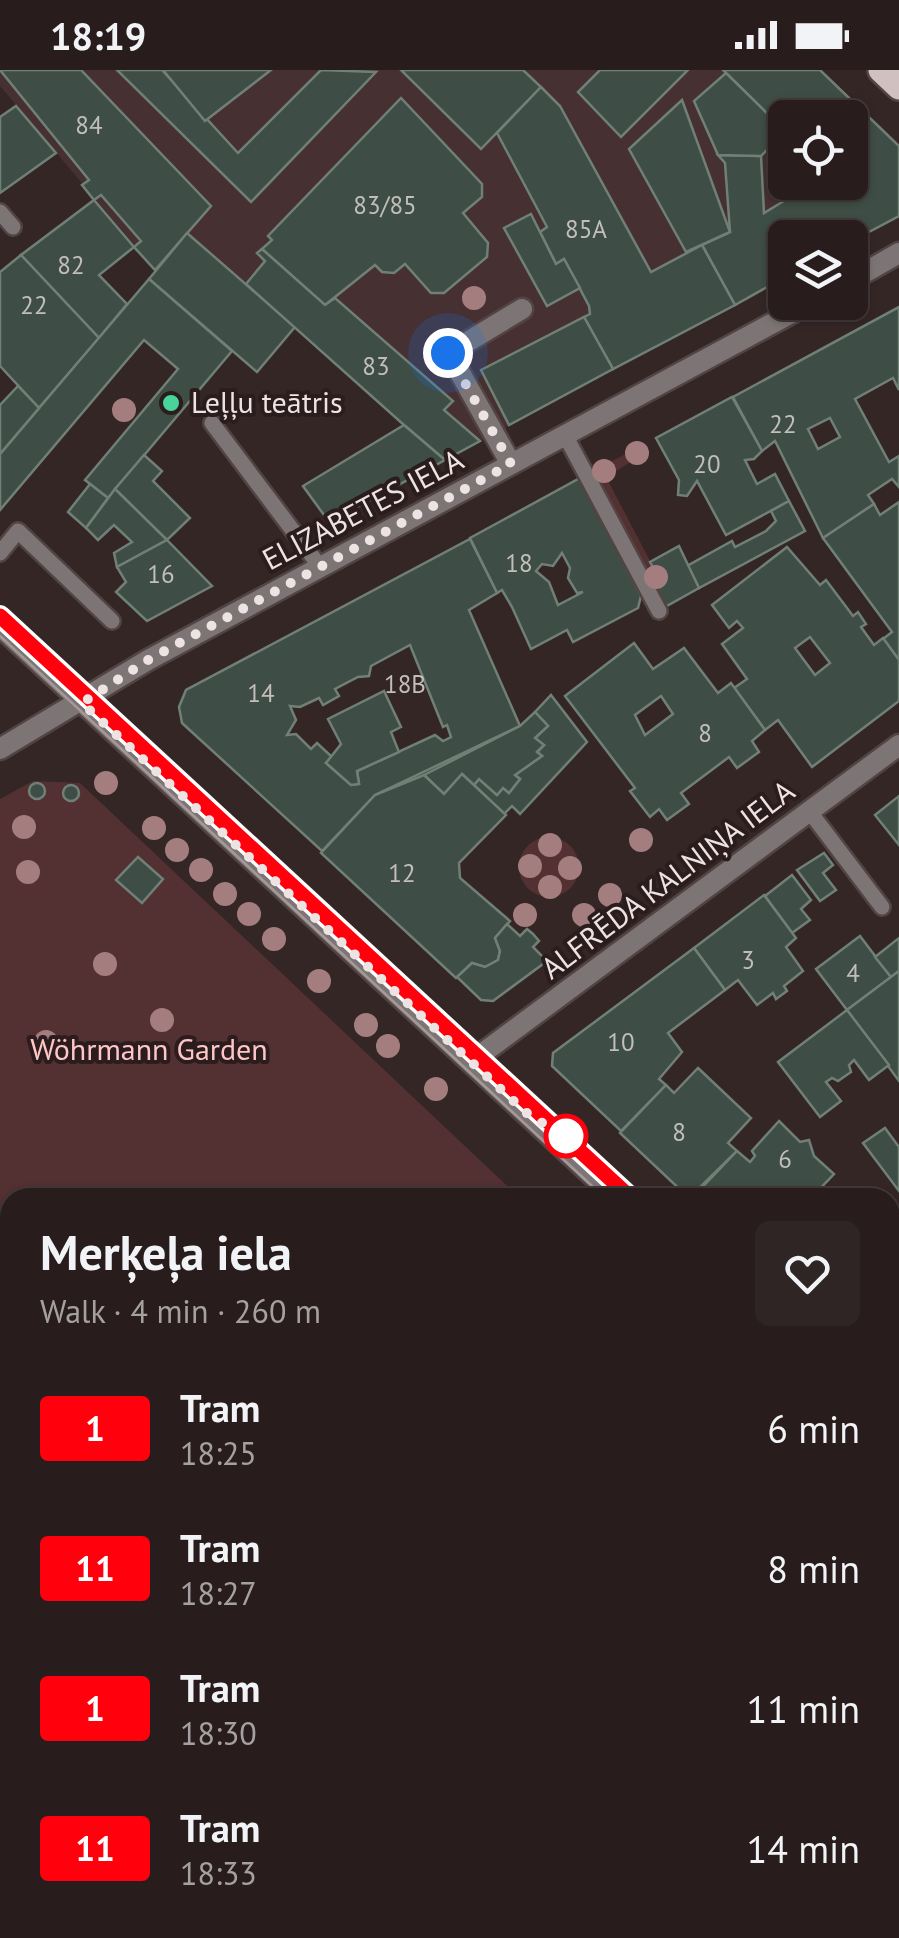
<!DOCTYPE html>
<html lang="en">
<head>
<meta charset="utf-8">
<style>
	:root { --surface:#281c1c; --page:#302525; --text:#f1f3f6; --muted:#a5a1a3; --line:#443a3b }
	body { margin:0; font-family:"PT Sans",sans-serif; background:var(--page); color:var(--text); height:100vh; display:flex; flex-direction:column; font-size:38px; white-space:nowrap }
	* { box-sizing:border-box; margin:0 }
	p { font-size:32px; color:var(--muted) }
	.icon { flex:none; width:55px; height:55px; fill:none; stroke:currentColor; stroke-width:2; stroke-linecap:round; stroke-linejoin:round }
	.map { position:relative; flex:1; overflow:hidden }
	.drawer { position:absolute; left:0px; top:1118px; width:900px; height:752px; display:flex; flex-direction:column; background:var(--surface); border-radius:30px 30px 0 0; box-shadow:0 2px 8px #0004,0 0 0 2px var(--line) }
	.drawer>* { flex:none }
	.badge { padding:0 20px; border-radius:8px; font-size:35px; line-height:65px }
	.fabs { position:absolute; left:768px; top:30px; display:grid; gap:20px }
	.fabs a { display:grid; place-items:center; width:100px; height:100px; border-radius:15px; background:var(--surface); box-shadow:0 2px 8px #0004,0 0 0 2px var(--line); font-size:50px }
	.you { position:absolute; width:50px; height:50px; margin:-25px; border:8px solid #fff; border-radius:50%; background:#1a73e8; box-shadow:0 0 0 15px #1a73e833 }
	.map>.badge { position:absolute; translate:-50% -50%; box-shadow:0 0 0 5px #fff }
	.round { display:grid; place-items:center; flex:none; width:105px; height:105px; border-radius:15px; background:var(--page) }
	.summary { display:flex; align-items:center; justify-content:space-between; height:170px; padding:0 40px }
	h1 { font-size:48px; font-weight:600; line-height:75px }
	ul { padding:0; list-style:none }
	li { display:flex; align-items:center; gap:30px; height:140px; padding:0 40px }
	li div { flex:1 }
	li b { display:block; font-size:38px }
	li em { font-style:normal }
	li .badge { min-width:110px; font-weight:700; text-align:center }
	.status { display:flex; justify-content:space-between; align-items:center; height:70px; padding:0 50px; background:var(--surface); direction:ltr }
	.status svg { height:28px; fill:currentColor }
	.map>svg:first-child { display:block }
	.built { fill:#463031; fill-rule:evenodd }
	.green { fill:#533032 }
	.building { fill:#3e4d45; stroke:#708077; stroke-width:2.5; fill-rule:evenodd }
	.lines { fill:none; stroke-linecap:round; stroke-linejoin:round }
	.service-casing { stroke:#534444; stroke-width:20 }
	.pedestrian-casing { stroke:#534444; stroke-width:25 }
	.minor-casing { stroke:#534444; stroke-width:25 }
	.tertiary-casing { stroke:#534444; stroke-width:25 }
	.primary-casing { stroke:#534444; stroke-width:30 }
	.trunk-casing { stroke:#534444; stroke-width:32 }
	.service { stroke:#7d7575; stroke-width:15 }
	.pedestrian { stroke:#7d7575; stroke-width:20 }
	.minor { stroke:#7d7575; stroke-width:20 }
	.tertiary { stroke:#7d7575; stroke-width:20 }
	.primary { stroke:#d1c0c0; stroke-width:25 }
	.trunk { stroke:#e2cfcf; stroke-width:28 }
	.tram { stroke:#a59999; stroke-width:2.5 }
	.tree { fill:#a47e7f }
	.line-casing { stroke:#fff; stroke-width:22 }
	.line { stroke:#ff000c; stroke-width:15 }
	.walk { stroke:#eee3e3; stroke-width:10; stroke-dasharray:0 18 }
	.poi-dot { fill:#49d49c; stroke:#2b1c1d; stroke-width:4 }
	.stop-dot { fill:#fff; stroke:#ff000c; stroke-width:5 }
	.labels { text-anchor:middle; stroke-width:8; stroke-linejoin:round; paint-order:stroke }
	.number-label { font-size:25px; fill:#c2bebc }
	.poi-label { font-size:30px; fill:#eee3e3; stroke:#2b1c1d; text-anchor:start }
	.street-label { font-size:30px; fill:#eee3e3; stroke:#2b1c1d }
	.park-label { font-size:30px; fill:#ffc6c8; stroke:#2b1c1d }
</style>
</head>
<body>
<div class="status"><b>18:19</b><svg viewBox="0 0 49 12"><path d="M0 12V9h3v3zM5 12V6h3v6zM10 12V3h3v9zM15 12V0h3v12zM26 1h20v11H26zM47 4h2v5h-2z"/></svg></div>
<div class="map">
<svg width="899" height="1868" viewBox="0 0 899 1868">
	<rect width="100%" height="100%" fill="#352626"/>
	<g class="built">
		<path d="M0,0H820L899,76V146L850,172V168H785V207L445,390L187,163L155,200L0,16ZM785,48H850V112H785Z"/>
		<polygon points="890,1451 899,1459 899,1868 545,1868 539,1860 890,1860"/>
	</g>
	<g class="green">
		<polygon points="641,376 644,384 606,407 660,510 653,514 593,401"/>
		<polygon points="33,711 80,713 519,1127 10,1128 10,1860 123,1860 113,1868 0,1868 0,729"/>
		<circle cx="549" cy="797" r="30"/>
	</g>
	<g class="building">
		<polygon points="0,0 81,0 211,136 155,200 134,177 141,171 101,125 94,130 82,115 89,110"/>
		<polygon points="117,0 162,0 238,83 321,0 376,2 251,132"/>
		<polygon points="163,0 271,0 205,51"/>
		<polygon points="401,0 523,0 541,17 481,79"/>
		<polygon points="600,0 688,0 621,67 578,22"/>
		<polygon points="723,0 820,0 899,76 899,146 850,172 850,168 785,168 785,207 735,235 702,175 730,162 725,93 718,85 761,86 764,143 815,112 850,112 850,48 785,48 785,61"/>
		<polygon points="726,3 785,61 761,86 718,85 694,31"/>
		<polygon points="541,17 560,36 651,202 702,175 735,235 613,299 584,247 590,244 589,236 564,189 556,194 540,162 547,157 497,63"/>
		<polygon points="401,28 482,114 482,127 463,143 488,173 487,187 444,223 431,223 405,194 394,203 382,202 375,195 325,235 262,179 272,170 268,166"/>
		<polygon points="682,30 730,162 686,182 629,79"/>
		<polygon points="16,36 56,83 0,123 0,47"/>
		<polygon points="94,130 134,177 99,205 127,234 99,268 21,185"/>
		<polygon points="531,144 556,194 564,189 580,218 547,236 504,158"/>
		<polygon points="187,163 295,257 257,302 149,209"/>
		<polygon points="262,179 325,235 335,228 453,331 444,340 480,371 445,390 404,355 246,214 265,191 257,183"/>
		<polygon points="21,185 99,268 39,338 0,296 0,202"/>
		<polygon points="149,209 232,281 108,428 85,410 178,299 144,270 0,440 0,384"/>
		<path d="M899,237V320L893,308L855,329L889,392L899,386V417L892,409L868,425L874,434L823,468L775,371L762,381L733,327ZM830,348L840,367L818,379L808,359Z"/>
		<polygon points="584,247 613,299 509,355 481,300"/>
		<polygon points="18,316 39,338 0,384 0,335"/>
		<polygon points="732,327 762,381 754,389 745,390 757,414 775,404 789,431 726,465 697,411 687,426 678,425 679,410 656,368"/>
		<polygon points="404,355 445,390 329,452 303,416"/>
		<polygon points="144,385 162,401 153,411 190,448 167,470 115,419"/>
		<path d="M580,408L641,526L638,538L573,572L567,560L531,579L512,537L502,520L497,523L470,468ZM562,483L570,498L568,508L577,523L583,522L558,535L549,512L536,501L542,494L553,496Z"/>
		<polygon points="90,414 108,428 86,458 68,442"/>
		<polygon points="115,419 167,470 117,497 114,483 132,472 114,455 98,470 86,458"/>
		<polygon points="789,431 805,461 699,518 687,496 732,471 735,477 766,461 776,451 771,441"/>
		<polygon points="899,432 899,590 883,569 892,562 823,468 874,434 880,445"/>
		<path d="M470,469L497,523L469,540L520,656L375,725L322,781L182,653L179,637L186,620ZM410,575L443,657L447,655L451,667L443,671L435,665L357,701L359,714L351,715L326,693L332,687L317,673L311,679L296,664L287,665L296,650L290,636L300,637L319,628L323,635L339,626L335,619L358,607L369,606L371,596Z"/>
		<polygon points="167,470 212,516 147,551 116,522 126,512 117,497"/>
		<polygon points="679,476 699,518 665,537 653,514 660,510 650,492"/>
		<path d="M787,477L820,515L826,510L853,546L858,542L866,554L861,557L874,575L883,568L899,590V631L812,697L778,650L765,660L734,618L747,609L722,574L743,558L737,551L729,558L712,535ZM810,567L830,593L815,605L795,578Z"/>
		<path d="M634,573L653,599L684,578L718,623L731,613L765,660L752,671L759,682L737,698L729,687L681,723L689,734L667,750L659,739L650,747L630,721L635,718L565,626ZM661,626L673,644L645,665L635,645Z"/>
		<polygon points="384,621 401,657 391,662 399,682 357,701 359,714 351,715 326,693 341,674 328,649"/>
		<polygon points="551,625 587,672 520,744 512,736 504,744 474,715 479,709 497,725 503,718 509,723 520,709 515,705 542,686 537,682 544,675 535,668 548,656 535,642"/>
		<polygon points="535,642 548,656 535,668 544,675 537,682 542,686 515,705 520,709 509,723 503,718 497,725 479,709 474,715 462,704 444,724 424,705 520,656"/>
		<polygon points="462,704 506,745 459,793 460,808 510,851 495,868 500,881 498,890 485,897 472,893 456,908 321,783 375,725 424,705 444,724"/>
		<circle cx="37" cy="721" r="8"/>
		<circle cx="71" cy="723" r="8"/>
		<polygon points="899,726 899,775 875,745"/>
		<polygon points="824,783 833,795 823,803 836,820 820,831 797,800"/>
		<polygon points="138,787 163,809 142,833 116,810"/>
		<polygon points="792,805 811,830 801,839 810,850 792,863 765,826"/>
		<polygon points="764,825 796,868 786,877 803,901 784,916 787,921 776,929 773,923 757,935 738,910 725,920 694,878"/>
		<polygon points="507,854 520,866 527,859 533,864 539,871 533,877 547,891 493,931 481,930 457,907 472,893 485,897 498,890 500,881 495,868"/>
		<polygon points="860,866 891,907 847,940 816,899"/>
		<polygon points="899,868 899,901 891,907 875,887"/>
		<polygon points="694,878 725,920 668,963 682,982 659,1009 666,1015 621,1061 552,996 553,983"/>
		<polygon points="899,901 899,1011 847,940"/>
		<polygon points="847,940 889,995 869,1010 854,990 849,995 851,1002 838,1011 832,1008 826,1012 841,1031 820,1047 778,992"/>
		<polygon points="698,998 751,1048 728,1073 737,1081 689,1128 620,1063 666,1015 674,1023"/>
		<polygon points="779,1051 800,1072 809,1070 814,1086 834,1104 811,1128 693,1127 737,1081 750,1092 755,1086 752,1081"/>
		<polygon points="885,1058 899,1077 899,1121 863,1073"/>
		<polygon points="899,1161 899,1258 890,1265 890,1168"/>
		<polygon points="890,1455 899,1459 899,1560 890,1570"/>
		<polygon points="899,1641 899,1691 890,1682 890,1650"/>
		<polygon points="890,1816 899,1820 899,1868 835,1868 845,1860 890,1860"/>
		<polygon points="342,1860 467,1860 473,1868 331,1868"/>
		<polygon points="539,1860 611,1860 617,1868 545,1868"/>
		<polygon points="674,1860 682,1860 688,1868 664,1868"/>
	</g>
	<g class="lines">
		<g class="service-casing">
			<g id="service">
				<polyline points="0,142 13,157"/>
				<polyline points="212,353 321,498"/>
				<polyline points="565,365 659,541"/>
				<polyline points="0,483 18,461 112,551"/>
				<polyline points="810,742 882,837"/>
				<polyline points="890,1703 899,1711"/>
				<polyline points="890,1775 899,1769"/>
				<polyline points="614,1864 620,1860"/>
			</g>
		</g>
		<g class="pedestrian-casing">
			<polyline id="pedestrian" points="511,394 449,283 522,239"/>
		</g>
		<g class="minor-casing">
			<g id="minor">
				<polyline points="850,211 899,183"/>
				<polyline points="0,679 148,590 812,232"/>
				<polyline points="472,991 899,675"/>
				<polyline points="503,1860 509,1868"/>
			</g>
		</g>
		<g class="tertiary-casing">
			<g id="tertiary">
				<polyline points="0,556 617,1128"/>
				<polyline points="890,1383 899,1391"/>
			</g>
		</g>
		<g class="primary-casing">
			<polyline id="primary" points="881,0 899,17"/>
		</g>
		<g class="trunk-casing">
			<g id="trunk">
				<polyline points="890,1353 899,1346"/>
				<polyline points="219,1868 230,1860"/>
			</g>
		</g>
		<use href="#service" class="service"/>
		<use href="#pedestrian" class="pedestrian"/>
		<use href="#minor" class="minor"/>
		<use href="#tertiary" class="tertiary"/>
		<use href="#primary" class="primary"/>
		<use href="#trunk" class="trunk"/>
		<g class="tram">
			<polyline points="0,546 631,1128"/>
			<polyline points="0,566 605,1128"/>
			<polyline points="890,1370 899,1379"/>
			<polyline points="890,1394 899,1403"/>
		</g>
	</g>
	<g class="tree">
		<circle cx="474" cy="228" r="12"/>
		<circle cx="124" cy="340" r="12"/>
		<circle cx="637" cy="383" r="12"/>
		<circle cx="604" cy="401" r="12"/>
		<circle cx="656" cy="507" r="12"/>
		<circle cx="106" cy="713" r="12"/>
		<circle cx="24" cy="757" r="12"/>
		<circle cx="154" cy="758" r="12"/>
		<circle cx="641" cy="770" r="12"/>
		<circle cx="550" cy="775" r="12"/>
		<circle cx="177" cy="780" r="12"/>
		<circle cx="530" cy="796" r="12"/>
		<circle cx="570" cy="798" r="12"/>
		<circle cx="201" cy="800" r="12"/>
		<circle cx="28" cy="802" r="12"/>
		<circle cx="550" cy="817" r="12"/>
		<circle cx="225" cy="824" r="12"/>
		<circle cx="610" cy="825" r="12"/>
		<circle cx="249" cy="844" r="12"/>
		<circle cx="525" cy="845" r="12"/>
		<circle cx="584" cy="845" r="12"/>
		<circle cx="274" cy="869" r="12"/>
		<circle cx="105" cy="894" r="12"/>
		<circle cx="319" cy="911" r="12"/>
		<circle cx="162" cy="950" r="12"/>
		<circle cx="366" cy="955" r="12"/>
		<circle cx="46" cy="972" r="12"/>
		<circle cx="388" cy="976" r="12"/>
		<circle cx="436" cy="1019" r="12"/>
	</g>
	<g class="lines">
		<g class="line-casing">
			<polyline id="line" points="0,546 631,1128"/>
		</g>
		<use href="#line" class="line"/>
		<polyline class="walk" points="448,283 511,394 148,590 82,633 530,1046 566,1066"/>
	</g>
	<circle class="poi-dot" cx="171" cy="333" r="10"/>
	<circle class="stop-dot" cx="566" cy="1066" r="20"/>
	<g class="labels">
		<g class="number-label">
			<text x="89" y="64">84</text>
			<text x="385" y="144">83/85</text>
			<text x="586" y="168">85A</text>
			<text x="71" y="204">82</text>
			<text x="34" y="244">22</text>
			<text x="376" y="305">83</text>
			<text x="783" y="363">22</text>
			<text x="707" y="403">20</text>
			<text x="519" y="502">18</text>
			<text x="161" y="513">16</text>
			<text x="405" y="623">18B</text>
			<text x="261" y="632">14</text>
			<text x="705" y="672">8</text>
			<text x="402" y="812">12</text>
			<text x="748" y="899">3</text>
			<text x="853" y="912">4</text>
			<text x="621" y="981">10</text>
			<text x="679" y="1071">8</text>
			<text x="785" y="1098">6</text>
		</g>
		<g class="poi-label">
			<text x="191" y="343">Leļļu teātris</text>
		</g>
		<g class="street-label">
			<text transform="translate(363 440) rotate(-28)" y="10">ELIZABETES IELA</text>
			<text transform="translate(668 810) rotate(-37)" y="10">ALFRĒDA KALNIŅA IELA</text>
		</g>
		<g class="park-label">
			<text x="149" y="990">Wöhrmann Garden</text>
		</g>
	</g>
</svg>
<div class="fabs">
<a><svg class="icon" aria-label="locate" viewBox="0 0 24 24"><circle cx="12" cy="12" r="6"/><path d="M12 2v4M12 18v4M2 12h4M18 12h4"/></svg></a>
<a><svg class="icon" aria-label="layers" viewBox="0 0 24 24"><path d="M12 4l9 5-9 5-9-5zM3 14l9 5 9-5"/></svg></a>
</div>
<div class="you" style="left:448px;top:283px"></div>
<section class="drawer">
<div class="summary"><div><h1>Merķeļa iela</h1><p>Walk · 4 min · 260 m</p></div><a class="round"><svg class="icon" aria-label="heart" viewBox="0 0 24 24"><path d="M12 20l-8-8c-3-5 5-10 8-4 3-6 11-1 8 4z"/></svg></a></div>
<ul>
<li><span class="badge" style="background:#ff000c;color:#fff">1</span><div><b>Tram</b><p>18:25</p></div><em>6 min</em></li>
<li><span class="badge" style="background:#ff000c;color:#fff">11</span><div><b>Tram</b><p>18:27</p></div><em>8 min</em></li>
<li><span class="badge" style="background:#ff000c;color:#fff">1</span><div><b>Tram</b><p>18:30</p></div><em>11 min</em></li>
<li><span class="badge" style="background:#ff000c;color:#fff">11</span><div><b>Tram</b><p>18:33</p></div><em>14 min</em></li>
</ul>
</section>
</div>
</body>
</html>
